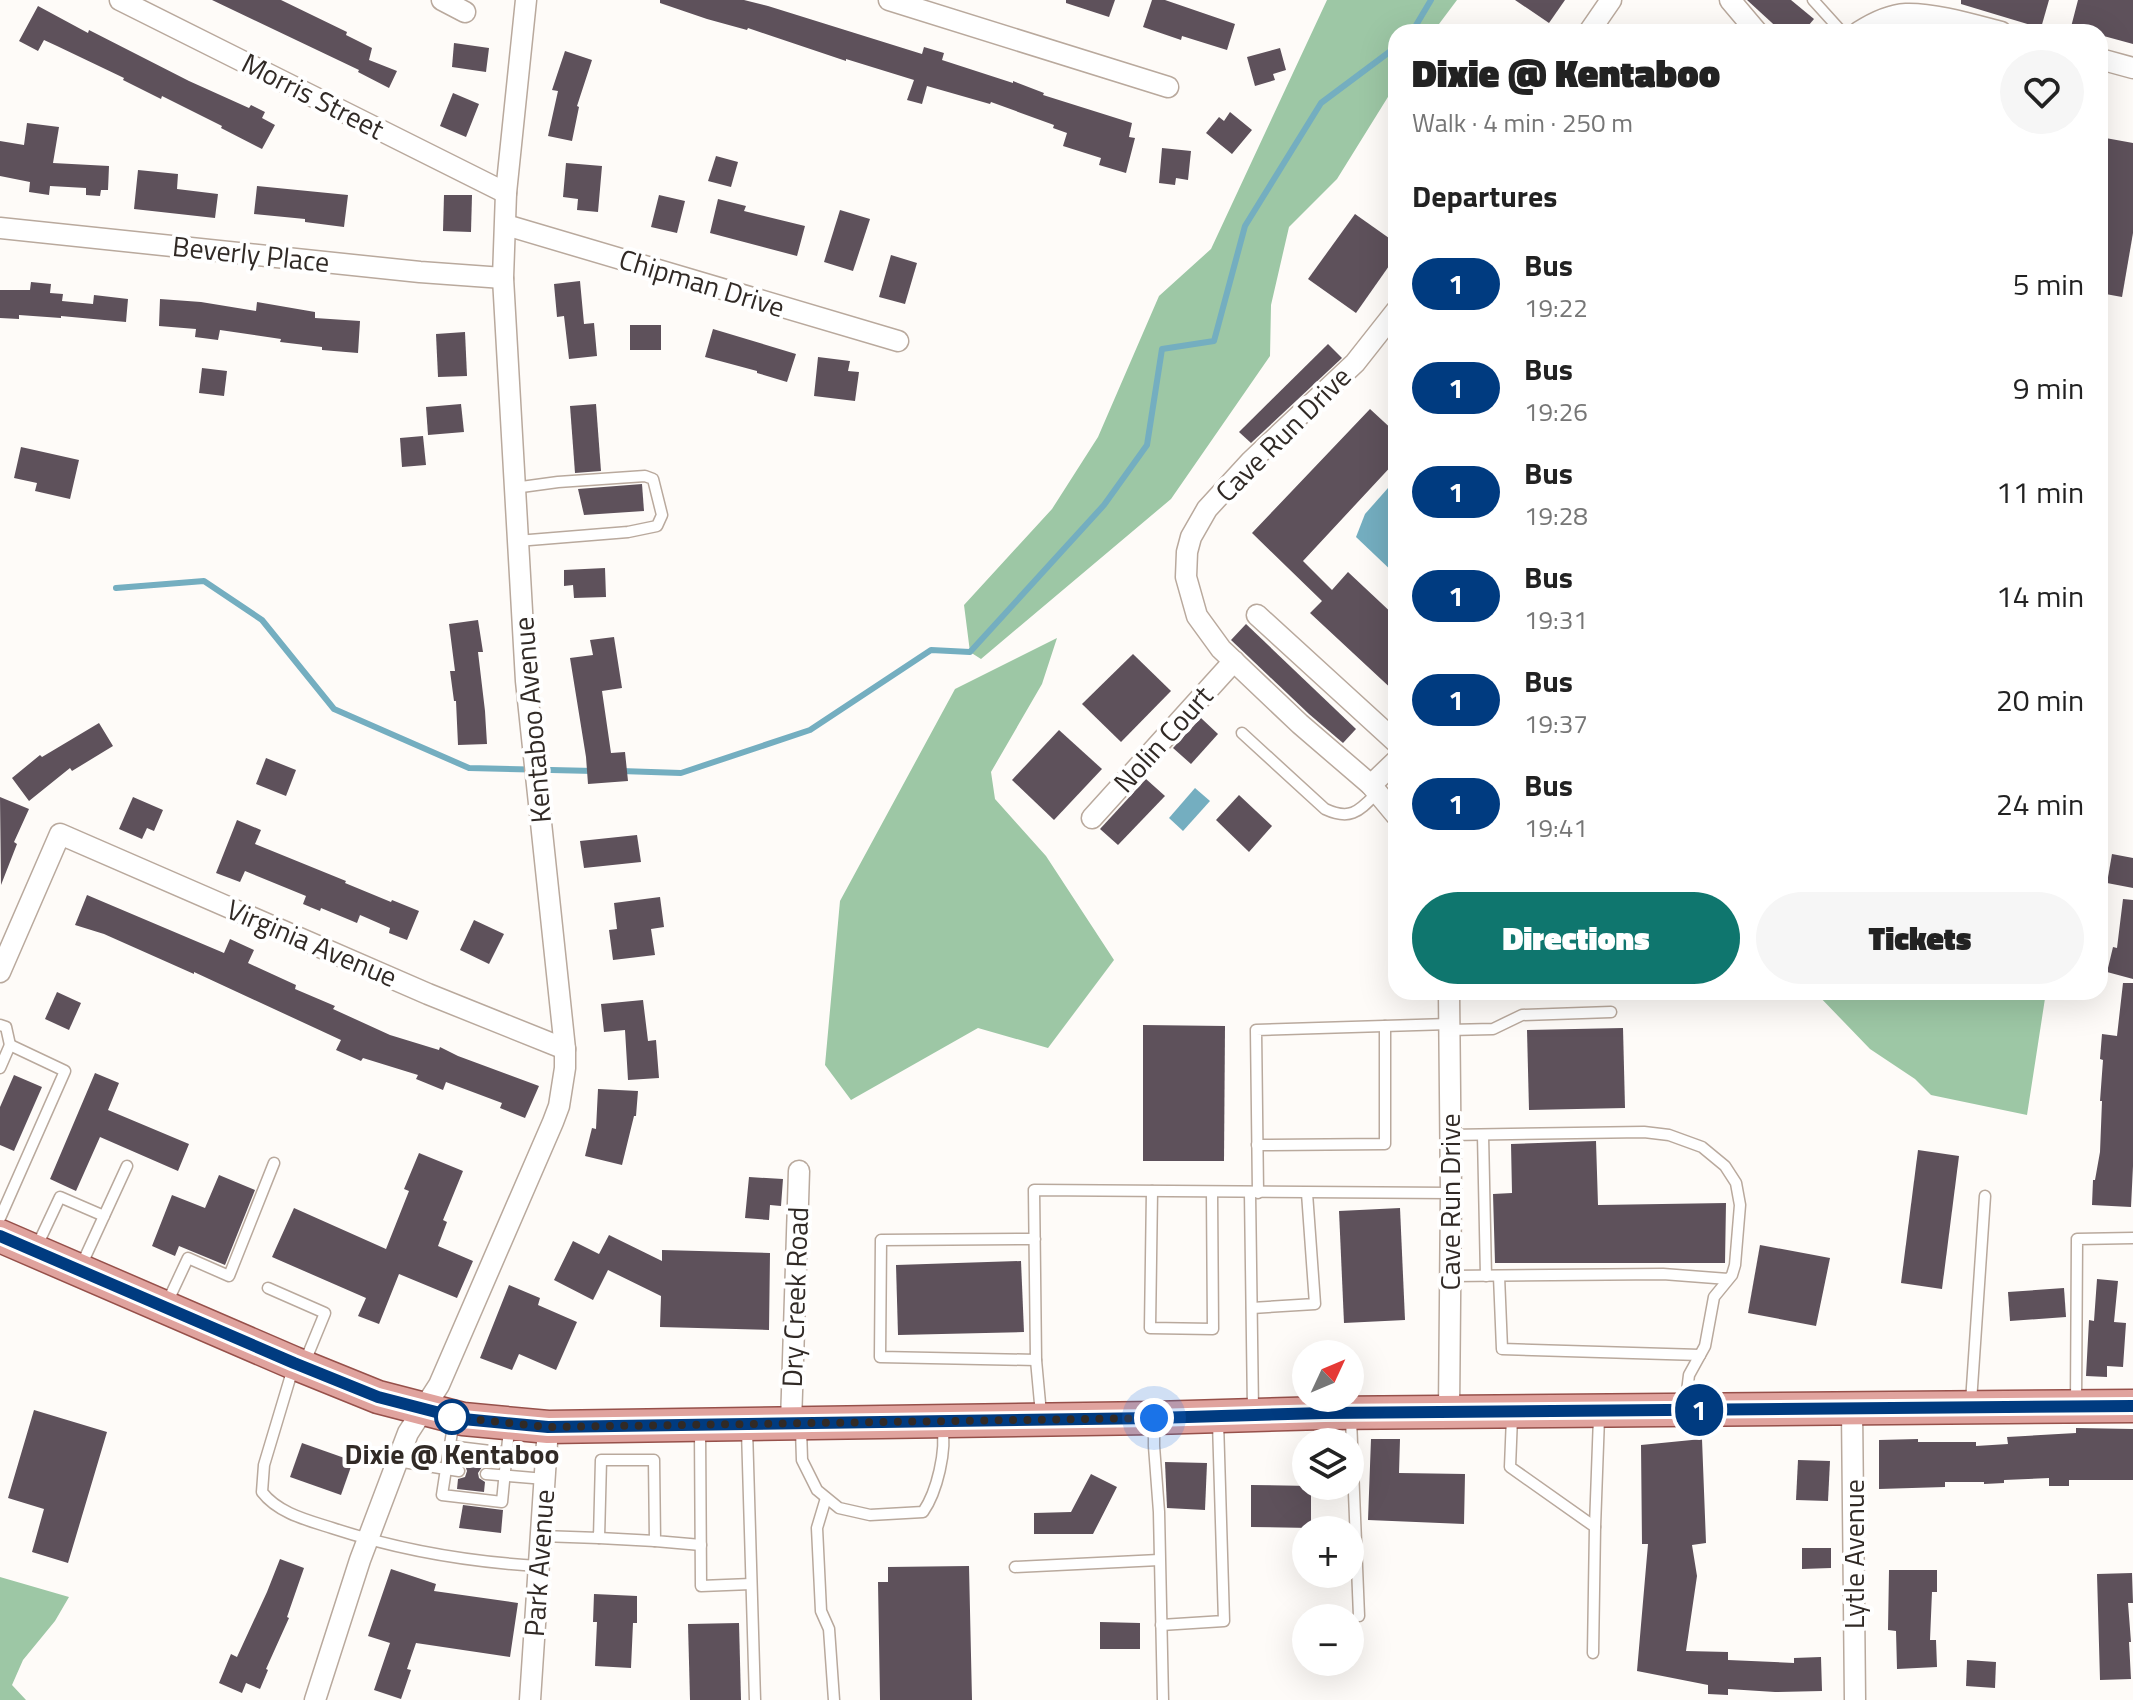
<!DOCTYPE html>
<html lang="en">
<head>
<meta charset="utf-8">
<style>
	:root { --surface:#fff; --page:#f6f6f6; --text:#222; --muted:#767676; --accent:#0f766e }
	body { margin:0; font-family:"Titillium Web",sans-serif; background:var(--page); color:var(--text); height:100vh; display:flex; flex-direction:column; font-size:30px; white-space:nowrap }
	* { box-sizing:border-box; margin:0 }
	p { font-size:26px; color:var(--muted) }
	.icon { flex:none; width:44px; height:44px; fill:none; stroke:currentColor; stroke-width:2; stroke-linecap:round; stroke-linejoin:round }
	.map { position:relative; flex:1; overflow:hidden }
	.panel { position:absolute; left:1388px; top:24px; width:720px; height:976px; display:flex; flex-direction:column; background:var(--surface); border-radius:24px; box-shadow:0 8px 32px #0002 }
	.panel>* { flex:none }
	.badge { padding:0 16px; border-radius:26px; font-size:28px; line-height:52px }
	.needle { width:52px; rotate:46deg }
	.tools { position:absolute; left:1292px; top:1340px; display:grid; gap:16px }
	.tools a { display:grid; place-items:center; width:72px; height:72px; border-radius:50%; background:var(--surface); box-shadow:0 8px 32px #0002; font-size:40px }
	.you { position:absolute; width:40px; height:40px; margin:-20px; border:6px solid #fff; border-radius:50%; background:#1a73e8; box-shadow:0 0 0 12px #1a73e833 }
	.map>.badge { position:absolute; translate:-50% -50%; box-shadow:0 0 0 4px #fff }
	h2 { padding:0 24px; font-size:30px; line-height:72px }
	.round { display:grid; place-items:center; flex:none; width:84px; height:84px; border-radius:42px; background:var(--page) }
	.head { display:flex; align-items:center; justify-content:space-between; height:136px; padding:0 24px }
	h1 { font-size:38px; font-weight:800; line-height:60px }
	.action { display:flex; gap:16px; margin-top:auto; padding:16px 24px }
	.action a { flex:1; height:92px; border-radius:48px; background:var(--accent); color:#fff; font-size:32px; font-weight:800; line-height:92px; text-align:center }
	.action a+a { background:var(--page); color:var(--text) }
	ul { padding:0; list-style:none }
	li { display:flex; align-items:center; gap:24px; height:104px; padding:0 24px }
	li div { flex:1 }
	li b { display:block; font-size:30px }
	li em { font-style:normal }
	li .badge { min-width:88px; font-weight:700; text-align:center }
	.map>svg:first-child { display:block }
	.forest { fill:#9dc7a5 }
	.water { fill:#74aec0 }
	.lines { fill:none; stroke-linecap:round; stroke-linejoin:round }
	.stream { stroke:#74aec0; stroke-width:6 }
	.building { fill:#5e515b }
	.service-casing { stroke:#b9a99d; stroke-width:13 }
	.minor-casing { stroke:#b9a99d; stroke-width:23 }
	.primary-casing { stroke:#96504a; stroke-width:35 }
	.service { stroke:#fff; stroke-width:10 }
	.minor { stroke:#fff; stroke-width:20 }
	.primary { stroke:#e0a39e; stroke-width:32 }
	.line-casing { stroke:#fff; stroke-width:18 }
	.line { stroke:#003b80; stroke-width:12 }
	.walk { stroke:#312a26; stroke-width:8; stroke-dasharray:0 14.4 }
	.stop-dot { fill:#fff; stroke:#003b80; stroke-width:4 }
	.labels { text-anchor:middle; stroke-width:8; stroke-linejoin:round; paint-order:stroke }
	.street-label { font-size:28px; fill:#312a26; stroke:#fff }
	.stop-label { font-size:28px; font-weight:bold; fill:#312a26; stroke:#fff }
</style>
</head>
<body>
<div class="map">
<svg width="2133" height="1700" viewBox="0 0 2133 1700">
	<rect width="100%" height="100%" fill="#fefbf8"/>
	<g class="forest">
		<polygon points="1327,0 1457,0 1433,32 1396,32 1396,84 1337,179 1289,227 1271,305 1270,356 1171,499 981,659 970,652 964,605 1052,509 1098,437 1159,296 1211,249"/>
		<polygon points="1057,638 1042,684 991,772 995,799 1046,856 1114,960 1048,1048 978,1028 851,1100 825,1065 840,901 955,689"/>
		<polygon points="1815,992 2046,992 2027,1115 1931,1095 1915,1079 1870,1049"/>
		<polygon points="0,1577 69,1597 55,1621 23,1660 12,1685 26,1700 0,1700"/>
	</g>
	<g class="water">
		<polygon points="1396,479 1396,575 1356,537 1365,514"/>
		<polygon points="1195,788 1210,801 1183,831 1169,818"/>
	</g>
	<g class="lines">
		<g class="stream">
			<polyline points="1412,32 1431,0"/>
			<polyline points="116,588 204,581 262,620 334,709 469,768 594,771"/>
			<polyline points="621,771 681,773 810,730 931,650 970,652 1104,505 1147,445 1162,349 1214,341 1245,226 1321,103 1396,47"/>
		</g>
	</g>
	<g class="building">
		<polygon points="212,0 281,0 347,32 346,35 372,48 369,60 397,71 389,88 358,72 359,70"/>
		<polygon points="660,0 744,0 768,6 922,54 924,47 944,53 942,60 1013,83 1013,81 1044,93 1043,95 1132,123 1129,137 1135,138 1126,173 1099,165 1101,158 1063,146 1067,133 1053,128 1054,125 991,102 990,104 927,86 922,104 907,100 914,80 846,59 846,61 748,28 747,30 707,19 660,3"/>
		<polygon points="1066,0 1115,0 1109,17 1066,3"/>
		<polygon points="1152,0 1165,0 1235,24 1227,50 1182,36 1181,40 1143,27"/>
		<polygon points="1515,0 1565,0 1549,23"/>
		<polygon points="1747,0 1791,0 1814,19 1803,32 1782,32"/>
		<polygon points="1961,0 2049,0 2041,28 1961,4"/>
		<polygon points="2078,0 2133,0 2133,44 2100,35 2100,32 2089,32 2071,27"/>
		<polygon points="38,6 88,33 89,30 189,81 249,108 251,105 265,112 262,118 275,125 262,149 221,128 222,126 162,96 161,99 123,80 124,78 57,46 44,40 38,51 19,41"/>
		<polygon points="454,43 489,48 486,72 452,67"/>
		<polygon points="1280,48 1286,70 1273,74 1275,80 1255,86 1247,57"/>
		<polygon points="565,51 592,60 577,106 579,107 572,141 548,136 558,91 552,90"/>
		<polygon points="453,93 479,104 466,137 440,126"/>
		<polygon points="1230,112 1252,130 1232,154 1206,133 1219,117 1224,121"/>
		<polygon points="27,123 59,127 53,163 109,166 108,190 101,190 100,196 86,195 86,188 50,186 49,195 29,192 30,182 0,176 0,141 24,145"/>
		<polygon points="2100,137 2133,143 2133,233 2122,297 2100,293"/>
		<polygon points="1162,148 1191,151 1188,180 1176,178 1175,185 1159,183"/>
		<polygon points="716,156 738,162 731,187 708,181"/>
		<polygon points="566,163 602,166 598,212 577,210 578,199 563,197"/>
		<polygon points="138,170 178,174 177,189 218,194 215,218 134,209"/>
		<polygon points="257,186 348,195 344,227 305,222 305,219 254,214"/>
		<polygon points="444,195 472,195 471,232 443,231"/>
		<polygon points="659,195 685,201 677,233 651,227"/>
		<polygon points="718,199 746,206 744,211 805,226 797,256 710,233"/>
		<polygon points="840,210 870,219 853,271 824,262"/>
		<polygon points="1355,214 1396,243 1396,256 1356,313 1308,279"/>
		<polygon points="891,255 917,263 905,304 879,297"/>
		<polygon points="580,281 584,324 594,323 597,356 569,359 564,316 557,317 554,284"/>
		<polygon points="31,282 51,284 50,293 63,294 62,301 93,304 94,295 128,299 126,322 61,316 61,318 19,315 19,319 0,318 0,290 30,290"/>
		<polygon points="160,299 201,302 256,311 257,302 315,312 315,318 360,321 358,353 322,350 322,347 280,342 281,339 220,330 218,340 195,337 196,329 159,326"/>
		<rect x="630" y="325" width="31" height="25"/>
		<polygon points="713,329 796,354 787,382 757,373 757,371 705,357"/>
		<polygon points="465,332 467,376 438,377 436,334"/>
		<polygon points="1328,344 1342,358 1251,443 1239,432"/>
		<polygon points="818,357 850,361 848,371 859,372 855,401 814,396"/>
		<polygon points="202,368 227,371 224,396 199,393"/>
		<polygon points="461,404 464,432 428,435 426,407"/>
		<polygon points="596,404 601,471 575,473 570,406"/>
		<polygon points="1370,409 1396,433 1396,461 1303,561 1332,590 1348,572 1396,617 1396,693 1310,613 1322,601 1252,533"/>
		<polygon points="423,436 426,465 402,467 400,438"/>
		<polygon points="21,447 79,460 70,499 35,491 37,483 14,478"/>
		<polygon points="642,484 644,511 584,515 578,489"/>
		<polygon points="605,568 606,597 574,598 573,585 564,586 564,570"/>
		<polygon points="478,620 483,652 478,652 485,711 487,744 458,745 456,701 454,701 450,671 455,671 449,624"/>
		<polygon points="1246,624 1356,729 1343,743 1309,714 1231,640"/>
		<polygon points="614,637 622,688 602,691 611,753 625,752 628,781 588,784 586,757 570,658 593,655 590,640"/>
		<polygon points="1133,654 1171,691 1121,742 1082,704"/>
		<polygon points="1201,718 1218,734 1191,764 1173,748"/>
		<polygon points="99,723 113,746 72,771 70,768 29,801 12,778 40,755 42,757"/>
		<polygon points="1059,730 1102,769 1054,820 1012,780"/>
		<polygon points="266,758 296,770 286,796 256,784"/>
		<polygon points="1146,779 1165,796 1118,845 1100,829"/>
		<polygon points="1239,795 1272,826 1249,852 1216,820"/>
		<polygon points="0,797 29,809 14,842 17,844 1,885"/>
		<polygon points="133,797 163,810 154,831 147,828 142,839 119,829"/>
		<polygon points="237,820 261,830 255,844 346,881 345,883 391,902 392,900 419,911 407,940 389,933 390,928 360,915 357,923 321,908 320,911 303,904 306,896 245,871 240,882 216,873"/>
		<polygon points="637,835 641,862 584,868 580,841"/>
		<polygon points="2112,854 2133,858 2133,888 2107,883"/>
		<polygon points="87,895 224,953 230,939 254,950 248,963 296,985 295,989 335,1006 333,1009 390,1035 439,1050 440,1047 458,1056 539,1086 525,1118 500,1108 502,1103 446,1082 443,1090 416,1079 418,1075 363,1058 361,1061 336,1050 341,1040 194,972 194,974 104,934 75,925"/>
		<polygon points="660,897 664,927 651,929 655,955 613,960 609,930 617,929 614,903"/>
		<polygon points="2123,899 2133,900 2133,979 2107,972 2113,947 2117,948"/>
		<polygon points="474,920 504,934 489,964 460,950"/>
		<polygon points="2123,983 2133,983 2133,1166 2131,1207 2092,1205 2093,1180 2095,1180 2100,1152 2102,1101 2100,1101 2103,1060 2100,1059 2102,1034 2117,1036"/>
		<polygon points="57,992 81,1003 69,1030 45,1019"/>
		<polygon points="643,1000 648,1041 656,1040 659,1078 628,1080 625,1030 604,1032 601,1004"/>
		<polygon points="1143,1025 1225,1026 1224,1161 1143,1161"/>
		<polygon points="1623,1028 1625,1108 1529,1110 1527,1030"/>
		<polygon points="95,1073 119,1083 108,1110 189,1144 178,1171 100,1137 76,1191 50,1179"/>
		<polygon points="14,1075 42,1087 14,1151 0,1145 0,1107"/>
		<polygon points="598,1089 638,1091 636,1116 634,1116 622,1165 585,1156 592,1128 596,1129"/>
		<polygon points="1596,1141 1598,1205 1726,1203 1725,1263 1495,1263 1493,1194 1512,1193 1511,1144"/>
		<polygon points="1918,1150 1959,1156 1942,1289 1901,1283"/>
		<polygon points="419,1153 463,1171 443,1220 447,1222 438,1246 473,1261 457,1298 399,1274 379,1324 358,1316 366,1298 272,1257 294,1208 386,1249 409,1191 404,1189"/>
		<polygon points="219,1175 255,1190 225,1265 179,1246 175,1256 152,1246 172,1195 205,1208"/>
		<polygon points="749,1177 783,1179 781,1206 770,1205 769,1220 745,1218"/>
		<polygon points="1400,1208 1405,1320 1344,1323 1339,1211"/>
		<polygon points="609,1235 662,1261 662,1250 770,1253 769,1330 660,1327 661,1296 608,1270 593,1300 554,1280 573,1241 599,1254"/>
		<polygon points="1760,1245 1830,1258 1816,1326 1748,1313"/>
		<polygon points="1021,1261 1024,1332 898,1335 896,1265"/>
		<polygon points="2097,1279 2118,1281 2114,1322 2126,1323 2123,1367 2107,1366 2107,1377 2086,1376 2089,1320 2094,1321"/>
		<polygon points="509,1285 540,1298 538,1305 577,1322 556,1370 519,1354 512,1370 480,1358"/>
		<polygon points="2064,1288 2066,1317 2010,1321 2008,1292"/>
		<polygon points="34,1410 107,1432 68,1563 32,1552 44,1509 8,1498"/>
		<polygon points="2076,1428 2133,1429 2133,1480 2069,1480 2069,1486 2049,1486 2049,1478 2004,1480 2004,1483 1984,1484 1984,1482 1945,1482 1945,1487 1879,1489 1879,1440 1918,1439 1918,1442 1976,1442 1976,1446 2008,1444 2007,1437 2076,1433"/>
		<polygon points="1371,1439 1400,1439 1399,1473 1465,1474 1464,1524 1368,1520"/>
		<polygon points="1702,1439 1706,1543 1692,1545 1697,1576 1686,1651 1728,1652 1728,1660 1794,1663 1794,1658 1821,1657 1822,1691 1775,1692 1728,1689 1728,1695 1708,1694 1708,1685 1637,1671 1648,1544 1642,1544 1641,1445"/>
		<polygon points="302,1443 353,1461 341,1495 290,1477"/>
		<polygon points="460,1455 488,1459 487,1466 482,1467 478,1473 479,1478 485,1482 484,1492 457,1489 458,1479 465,1477 467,1471 465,1465 459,1463"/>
		<polygon points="1798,1460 1830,1461 1828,1501 1796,1500"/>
		<polygon points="1165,1462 1207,1463 1205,1510 1167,1508"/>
		<polygon points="1091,1474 1117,1487 1093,1534 1034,1534 1034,1513 1071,1512"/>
		<polygon points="1251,1485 1311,1486 1311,1528 1251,1527"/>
		<polygon points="463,1505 503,1510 501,1533 459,1528"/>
		<polygon points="1802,1548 1831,1548 1831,1568 1802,1569"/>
		<polygon points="280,1559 304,1568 287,1617 289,1618 266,1669 268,1670 260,1689 246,1683 242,1693 219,1683 231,1654 237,1657 267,1592"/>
		<polygon points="969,1566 972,1700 880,1700 878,1582 888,1582 888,1567"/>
		<polygon points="391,1569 436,1584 434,1591 518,1603 510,1657 416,1643 407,1669 411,1670 401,1699 374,1690 390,1643 368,1636"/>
		<polygon points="1889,1570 1937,1570 1937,1592 1932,1592 1930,1640 1936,1640 1937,1667 1897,1669 1896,1631 1888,1630"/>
		<polygon points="2132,1573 2133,1603 2128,1603 2131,1642 2129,1642 2131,1679 2100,1680 2097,1574"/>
		<polygon points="594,1594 637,1596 637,1623 633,1623 631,1668 595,1666 597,1622 593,1622"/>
		<polygon points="1100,1622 1140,1623 1140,1649 1100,1649"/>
		<polygon points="739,1623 741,1700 690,1700 688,1624"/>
		<polygon points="1967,1660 1996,1662 1995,1688 1966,1686"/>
	</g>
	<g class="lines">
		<g class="service-casing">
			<g id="service">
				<polyline points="1813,0 1842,32"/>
				<polyline points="514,488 558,482 645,476 653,479 662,515 657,526 628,532 517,541"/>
				<path d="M1242,733L1325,809C1351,821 1359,811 1377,793"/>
				<polyline points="0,1025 6,1027 10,1045"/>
				<polyline points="1449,1030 1493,1029 1522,1015 1611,1012"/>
				<polyline points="0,1068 10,1045 65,1071 0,1218"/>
				<polyline points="1450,1135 1644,1132 1669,1135 1702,1147 1725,1166 1736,1183 1740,1205 1735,1265 1732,1275 1714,1297 1705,1346 1689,1375 1685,1408"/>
				<polyline points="1483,1135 1486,1276"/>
				<polyline points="1257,1145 1385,1144 1385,1026"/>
				<polyline points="1152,1191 1150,1328 1213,1329 1212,1192"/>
				<polyline points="1250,1193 1253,1410"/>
				<polyline points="1258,1193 1256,1030 1449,1024"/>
				<polyline points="1035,1239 881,1240 880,1357 1036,1360 1034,1190 1451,1193"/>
				<polyline points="37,1246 60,1197 104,1216"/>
				<polyline points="81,1266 127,1166"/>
				<polyline points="1450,1276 1663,1274 1728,1279"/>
				<polyline points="1499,1276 1502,1349 1700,1355"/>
				<polyline points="268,1288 325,1313 304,1364"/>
				<polyline points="166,1305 188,1258 229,1276 274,1163"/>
				<polyline points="1252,1308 1315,1304 1307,1193"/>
				<polyline points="1036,1360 1041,1414"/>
				<path d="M294,1365L264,1465L262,1492C278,1513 307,1520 332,1528C399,1550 469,1562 539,1566"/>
				<polyline points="1971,1402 1985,1196"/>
				<polyline points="2076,1404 2077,1239 2133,1238"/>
				<polyline points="1512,1417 1510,1467 1595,1527 1593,1653"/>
				<polyline points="1351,1419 1359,1616"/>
				<polyline points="454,1420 446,1469 459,1471"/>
				<polyline points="1154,1420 1154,1446 1159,1512 1163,1700"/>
				<path d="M801,1429L802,1460L817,1490L839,1508L870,1515L923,1512C937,1492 947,1450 942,1426"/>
				<polyline points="700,1430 701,1586 751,1584"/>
				<polyline points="747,1430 755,1700"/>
				<polyline points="449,1446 507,1453"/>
				<polyline points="397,1461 446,1469 442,1495 502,1502 509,1429"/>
				<polyline points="486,1474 545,1479"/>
				<polyline points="826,1498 817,1528 821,1611 829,1629 834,1700"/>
				<polyline points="1595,1527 1599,1417"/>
				<polyline points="541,1536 599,1538 601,1460 654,1460 655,1541 701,1545"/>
				<polyline points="599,1538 655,1541"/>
				<polyline points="1015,1567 1159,1560"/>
				<polyline points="1161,1625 1224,1621 1218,1422"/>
			</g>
		</g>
		<g class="minor-casing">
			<g id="minor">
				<polyline points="120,0 506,193"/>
				<polyline points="442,0 465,12"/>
				<polyline points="889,0 1168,87"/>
				<polyline points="1730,0 1757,32"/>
				<polyline points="1589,32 1611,0"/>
				<path d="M1859,32C1873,23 1889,15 1906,14C1934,13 1974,25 2001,32"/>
				<polyline points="2100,59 2133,68"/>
				<polyline points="506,225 898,341"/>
				<polyline points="0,228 420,272 503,278"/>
				<polyline points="1396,311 1355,363 1251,461 1207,509 1191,537 1187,552 1186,577 1197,616 1221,649 1300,724 1371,785 1396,815"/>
				<polyline points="1257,615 1396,742"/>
				<polyline points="1371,785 1396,761"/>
				<polyline points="1092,818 1234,661"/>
				<polyline points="0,972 60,834 428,994 565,1049"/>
				<polyline points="1449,992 1451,1193 1449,1411"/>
				<polyline points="1852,1409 1855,1700"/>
				<polyline points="791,1423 799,1171"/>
				<polyline points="315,1700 360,1560 408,1433 439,1385 553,1122 559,1106 565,1068 565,1049 526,681 503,278 506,193 526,0"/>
				<polyline points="530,1700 548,1427"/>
			</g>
		</g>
		<g class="primary-casing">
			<polyline id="primary" points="0,1236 294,1363 378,1397 463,1419 548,1427 1154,1418 1324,1413 2133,1406"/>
		</g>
		<use href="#service" class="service"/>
		<use href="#minor" class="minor"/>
		<use href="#primary" class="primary"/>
	</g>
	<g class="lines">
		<g class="line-casing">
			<polyline id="line" points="0,1236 294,1363 378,1397 463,1419 548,1427 1154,1418 1324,1413 2133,1406"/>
		</g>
		<use href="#line" class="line"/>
		<polyline class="walk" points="452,1417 548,1427 1154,1418"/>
	</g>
	<circle class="stop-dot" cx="452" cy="1417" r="16"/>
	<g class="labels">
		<g class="street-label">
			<text transform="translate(313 96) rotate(27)" y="10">Morris Street</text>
			<text transform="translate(251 254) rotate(6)" y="10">Beverly Place</text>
			<text transform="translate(702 283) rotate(17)" y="10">Chipman Drive</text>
			<text transform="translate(1283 434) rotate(-45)" y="10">Cave Run Drive</text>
			<text transform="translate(532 720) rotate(-95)" y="10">Kentaboo Avenue</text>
			<text transform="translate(1163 739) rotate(-48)" y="10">Nolin Court</text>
			<text transform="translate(312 943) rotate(23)" y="10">Virginia Avenue</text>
			<text transform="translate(1450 1202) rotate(-90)" y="10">Cave Run Drive</text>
			<text transform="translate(795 1297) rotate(-88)" y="10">Dry Creek Road</text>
			<text transform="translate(1854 1554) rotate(-90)" y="10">Lytle Avenue</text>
			<text transform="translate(539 1563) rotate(-86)" y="10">Park Avenue</text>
		</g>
		<g class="stop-label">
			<text x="452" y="1464">Dixie @ Kentaboo</text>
		</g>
	</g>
</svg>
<div class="tools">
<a><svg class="needle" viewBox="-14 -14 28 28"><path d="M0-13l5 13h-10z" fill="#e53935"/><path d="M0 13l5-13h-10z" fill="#767676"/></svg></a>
<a><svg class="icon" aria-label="layers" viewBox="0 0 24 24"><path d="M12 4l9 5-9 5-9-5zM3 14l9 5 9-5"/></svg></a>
<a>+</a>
<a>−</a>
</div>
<div class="you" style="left:1154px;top:1418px"></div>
<b class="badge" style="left:1699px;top:1410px;background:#003b80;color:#fff">1</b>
<section class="panel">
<div class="head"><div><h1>Dixie @ Kentaboo</h1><p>Walk · 4 min · 250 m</p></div><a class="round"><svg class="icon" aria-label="heart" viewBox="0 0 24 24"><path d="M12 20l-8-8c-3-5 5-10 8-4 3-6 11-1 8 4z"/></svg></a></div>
<h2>Departures</h2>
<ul>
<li><span class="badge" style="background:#003b80;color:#fff">1</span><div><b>Bus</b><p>19:22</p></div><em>5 min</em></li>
<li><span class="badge" style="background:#003b80;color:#fff">1</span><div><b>Bus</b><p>19:26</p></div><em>9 min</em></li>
<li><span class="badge" style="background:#003b80;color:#fff">1</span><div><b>Bus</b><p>19:28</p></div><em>11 min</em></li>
<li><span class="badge" style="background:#003b80;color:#fff">1</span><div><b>Bus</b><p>19:31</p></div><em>14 min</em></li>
<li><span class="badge" style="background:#003b80;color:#fff">1</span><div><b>Bus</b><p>19:37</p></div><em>20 min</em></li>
<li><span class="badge" style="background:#003b80;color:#fff">1</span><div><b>Bus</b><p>19:41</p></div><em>24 min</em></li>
</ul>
<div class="action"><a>Directions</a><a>Tickets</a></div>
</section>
</div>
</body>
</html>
